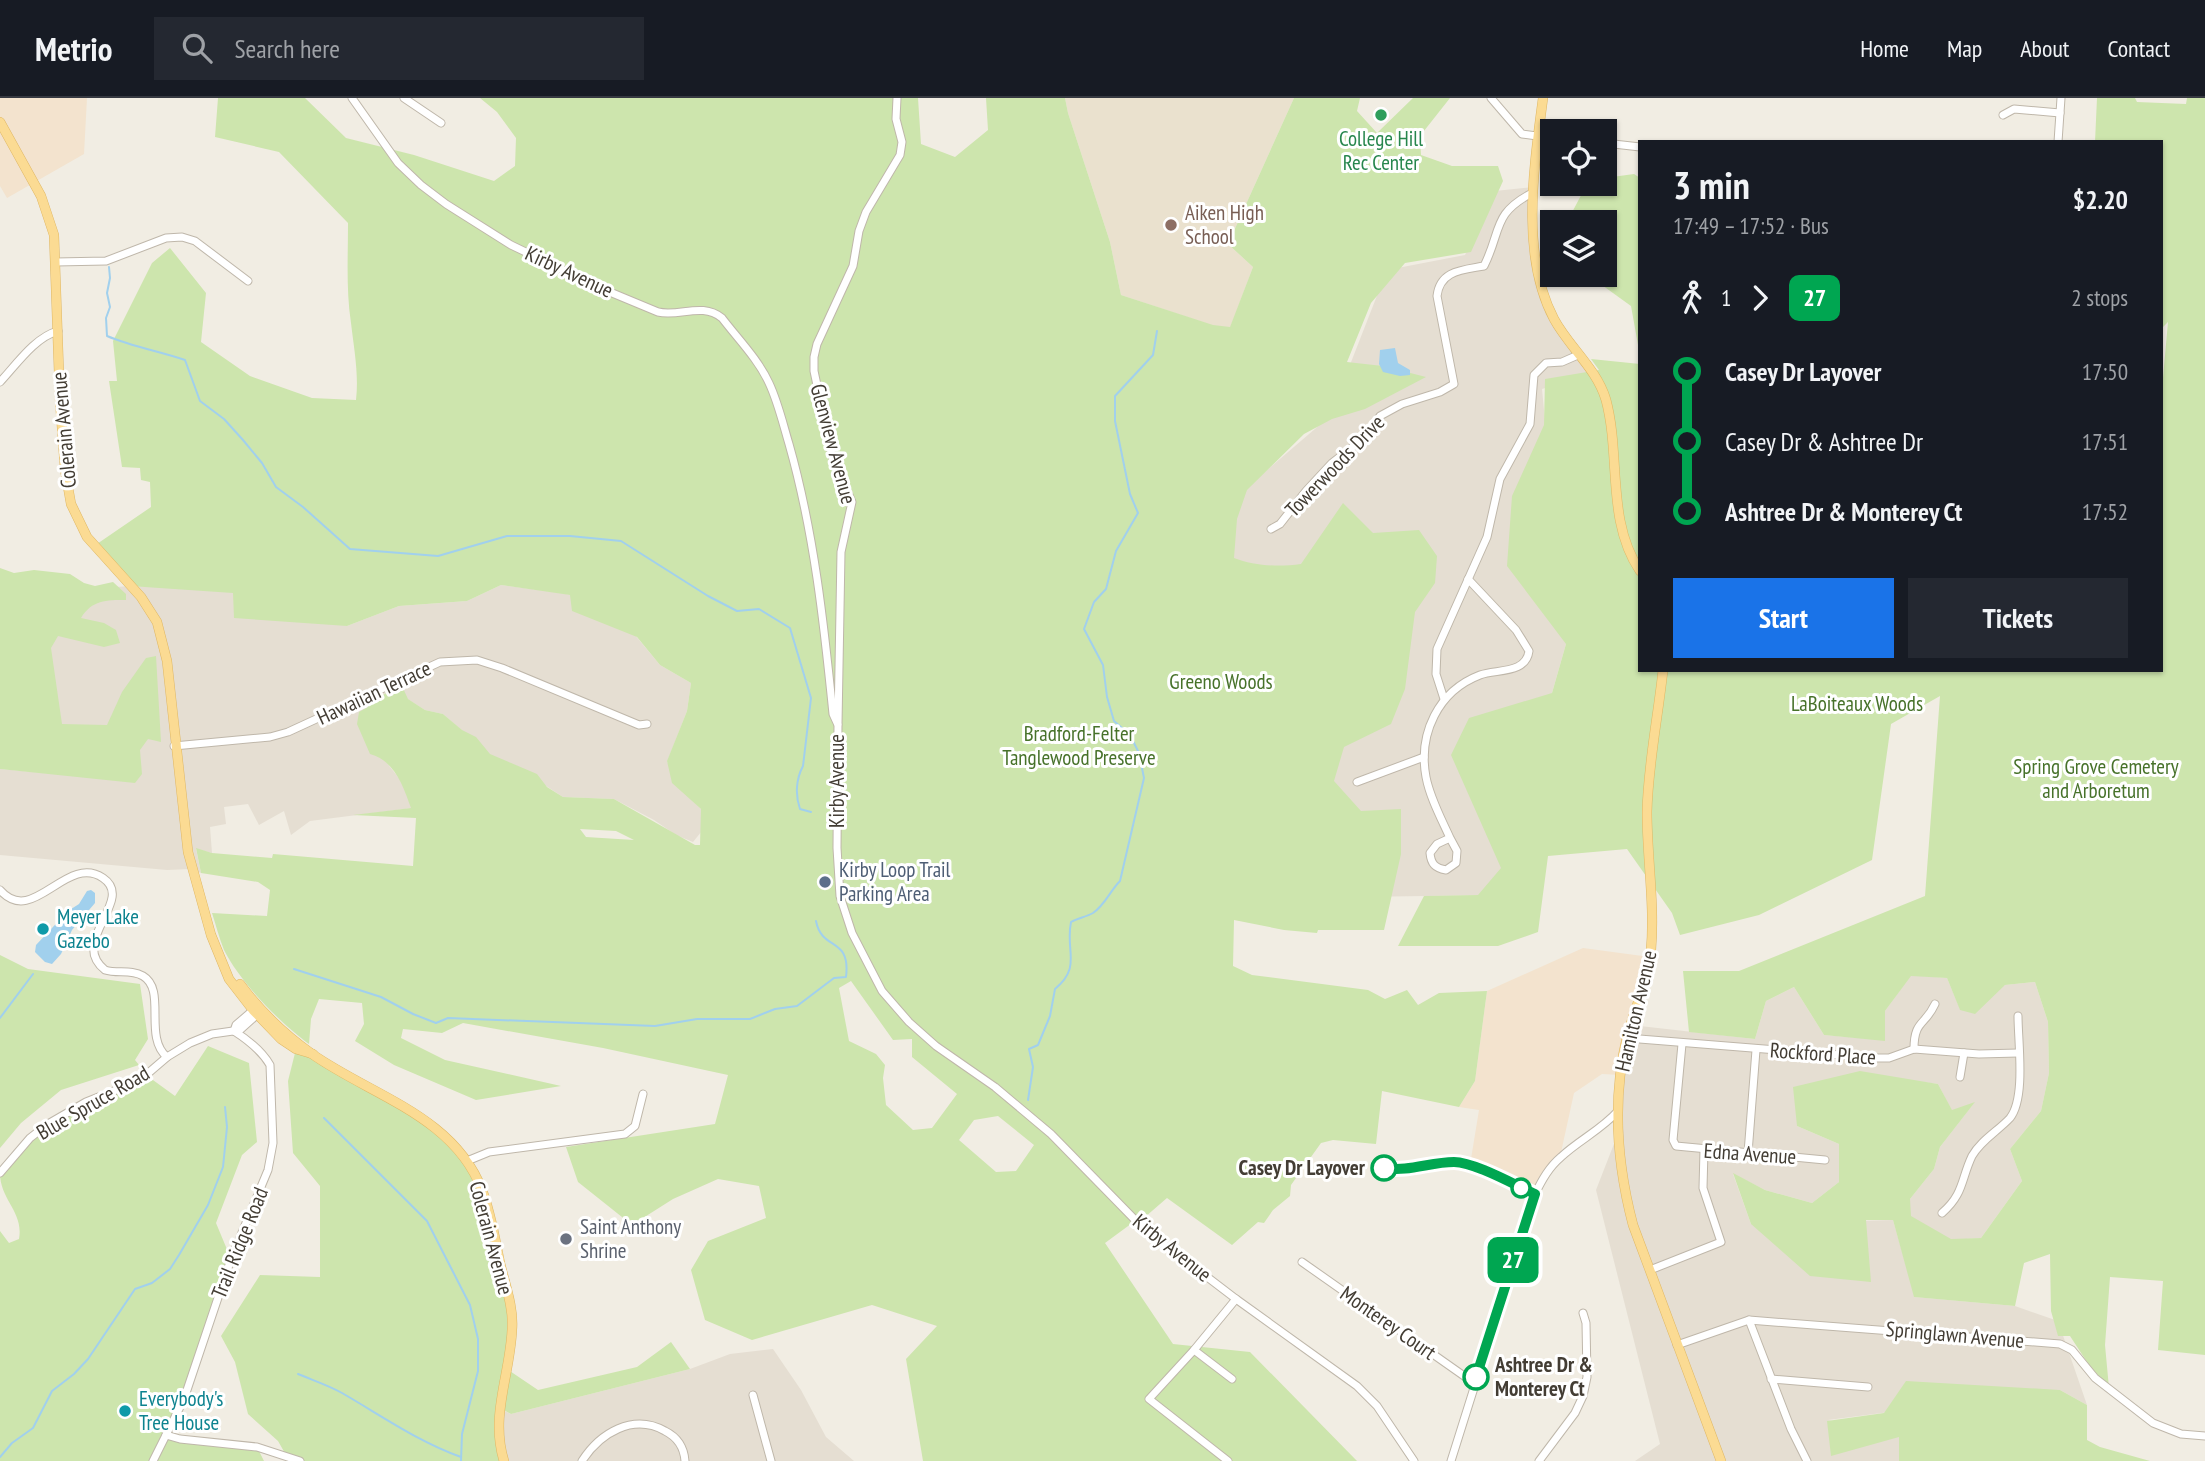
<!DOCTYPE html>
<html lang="en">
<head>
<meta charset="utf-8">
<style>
	:root { --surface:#171b24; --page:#242831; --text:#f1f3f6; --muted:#9ea1a6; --line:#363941; --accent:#1a73e8 }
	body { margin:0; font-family:"PT Sans Narrow",sans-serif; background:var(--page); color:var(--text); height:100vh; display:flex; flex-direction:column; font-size:26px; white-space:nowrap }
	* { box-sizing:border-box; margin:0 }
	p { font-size:23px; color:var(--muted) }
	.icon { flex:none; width:38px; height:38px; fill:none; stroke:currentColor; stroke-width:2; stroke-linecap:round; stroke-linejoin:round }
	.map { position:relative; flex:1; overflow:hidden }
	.details { position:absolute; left:1638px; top:42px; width:525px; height:532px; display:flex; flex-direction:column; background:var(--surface); border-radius:0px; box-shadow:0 2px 5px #0004 }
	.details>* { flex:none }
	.badge { padding:0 14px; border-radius:10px; font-size:24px; line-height:46px }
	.controls { position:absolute; left:1540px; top:21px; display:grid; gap:14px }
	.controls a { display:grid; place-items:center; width:77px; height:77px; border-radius:0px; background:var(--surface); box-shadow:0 2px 5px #0004; font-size:35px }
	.map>.badge { position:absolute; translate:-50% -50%; box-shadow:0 0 0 4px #fff }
	.legs { display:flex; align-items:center; gap:10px; height:77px; padding:0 35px; font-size:23px }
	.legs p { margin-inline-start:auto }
	.summary { display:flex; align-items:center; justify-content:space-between; height:119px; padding:0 35px }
	h1 { font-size:38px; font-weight:700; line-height:52px }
	.cta { display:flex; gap:14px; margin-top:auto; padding:14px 35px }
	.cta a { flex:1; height:80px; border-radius:0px; background:var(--accent); color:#fff; font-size:28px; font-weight:700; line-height:80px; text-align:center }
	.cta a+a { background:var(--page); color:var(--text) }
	ul { padding:0 35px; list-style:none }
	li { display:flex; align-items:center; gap:24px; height:70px; font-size:26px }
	li i { display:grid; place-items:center; width:10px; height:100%; margin:0 9px; background:currentColor }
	li i::after { content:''; width:18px; height:18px; margin:-9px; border:5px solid; border-radius:50%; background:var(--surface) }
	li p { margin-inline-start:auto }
	li:first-child i { background:linear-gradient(#0000 50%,currentColor 0) }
	li:last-child i { background:linear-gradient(currentColor 50%,#0000 0) }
	header { display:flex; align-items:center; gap:42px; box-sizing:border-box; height:98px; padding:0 35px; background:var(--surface); border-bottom:2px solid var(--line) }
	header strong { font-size:33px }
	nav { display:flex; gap:38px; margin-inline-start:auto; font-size:24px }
	.search { width:490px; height:63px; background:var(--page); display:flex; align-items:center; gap:18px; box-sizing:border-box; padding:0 24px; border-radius:0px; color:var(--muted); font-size:26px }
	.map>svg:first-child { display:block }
	.residential { fill:#e5ded2 }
	.commercial { fill:#f3e3ce }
	.education { fill:#eae1ce }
	.green { fill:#cde5ad; fill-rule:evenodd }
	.water { fill:#a1d0ed }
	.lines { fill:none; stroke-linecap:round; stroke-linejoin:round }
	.stream { stroke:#a1d0ed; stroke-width:2 }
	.minor-casing { stroke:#bfb7aa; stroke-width:9 }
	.major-casing { stroke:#dfb764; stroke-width:10 }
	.minor { stroke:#fff; stroke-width:7 }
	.major { stroke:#fbdb93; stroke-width:9 }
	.line-1-casing { stroke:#fff; stroke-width:16 }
	.line-1 { stroke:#00a651; stroke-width:10 }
	.leisure-dot { fill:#2e9e5b; stroke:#fff; stroke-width:2.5 }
	.education-dot { fill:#8d6e63; stroke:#fff; stroke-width:2.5 }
	.service-dot { fill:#5c6f8a; stroke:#fff; stroke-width:2.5 }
	.culture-dot { fill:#0f9aa8; stroke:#fff; stroke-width:2.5 }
	.stop-1-dot { fill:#fff; stroke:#00a651; stroke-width:3.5 }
	.worship-dot { fill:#6b7280; stroke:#fff; stroke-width:2.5 }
	.labels { text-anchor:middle; stroke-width:6; stroke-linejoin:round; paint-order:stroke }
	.leisure-label { font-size:21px; fill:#27864d; stroke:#fff }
	.education-label { font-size:21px; fill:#785e54; stroke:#fff; text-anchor:start }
	.street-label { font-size:21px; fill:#433d34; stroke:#fff }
	.park-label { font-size:21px; fill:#47722a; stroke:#fff }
	.service-label { font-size:21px; fill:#4e5e75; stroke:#fff; text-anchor:start }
	.culture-label { font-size:21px; fill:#0d838f; stroke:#fff; text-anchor:start }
	.stop-label { font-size:21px; font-weight:bold; fill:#433d34; stroke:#fff; text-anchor:end }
	.worship-label { font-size:21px; fill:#5b616d; stroke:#fff; text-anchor:start }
</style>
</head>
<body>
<header>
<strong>Metrio</strong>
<div class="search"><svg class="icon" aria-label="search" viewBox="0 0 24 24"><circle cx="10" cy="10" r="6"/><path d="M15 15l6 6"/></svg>Search here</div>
<nav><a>Home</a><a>Map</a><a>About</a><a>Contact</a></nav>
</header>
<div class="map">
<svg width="2205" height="1363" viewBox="0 0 2205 1363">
	<rect width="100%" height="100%" fill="#f1ede3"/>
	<g class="residential">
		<polygon points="1533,89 1536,159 1548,208 1592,275 1542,291 1566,546 1494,797 1357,799 1189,439 1330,318 1387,172 1465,157 1495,93"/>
		<polygon points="501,487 562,495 610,507 660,567 691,585 687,613 667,664 693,703 708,718 706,728 693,744 676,737 654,722 614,701 563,699 537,682 514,678 443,616 425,612 395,593 383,660 402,684 412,710 310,723 291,737 284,713 259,727 248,706 224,709 226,726 210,729 212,755 196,751 201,775 190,771 167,772 0,757 0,671 67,677 35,494 131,488 233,491 347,528 399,508 467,503"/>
		<polygon points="1911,877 1947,880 1960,911 2005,887 2035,884 2048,924 2049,975 2041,1013 2010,1051 2022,1083 1981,1140 1951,1142 1910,1118 1910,1101 1934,1071 1940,1049 1974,1005 1952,1013 1938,986 1915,983 1797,1028 1839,1046 1839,1084 1812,1105 1765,1092 1733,1076 1751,1126 1893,1122 1915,1199 2015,1208 2058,1223 2087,1307 2060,1292 1828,1322 1899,1339 1909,1363 1635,1363 1660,1346 1596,1092 1619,1033 1618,1013 1631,927 1755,941 1766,903 1794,889 1824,937 1885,942 1885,913"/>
		<polygon points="773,1251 801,1292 826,1339 854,1363 504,1363 499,1310 511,1316 690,1271 730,1256"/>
	</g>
	<g class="commercial">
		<polygon points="0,0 87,0 84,56 7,100 0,88"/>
		<polygon points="1583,850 1650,859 1621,977 1602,976 1574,995 1560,1059 1535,1096 1470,1067 1479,1012 1459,1009 1475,983 1487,893"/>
	</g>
	<polygon class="education" points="1065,0 1294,0 1228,146 1253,169 1229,233 1121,197 1110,144 1068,15"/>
	<g class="green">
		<path d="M218,0H305L346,40L414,57L494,83L515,68L516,40L497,14L480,0H918L921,46L955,59L988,32L986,0H1065L1068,15L1110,144L1121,197L1213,227L1230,229L1253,169L1228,146L1294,0H1360L1357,13L1377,35L1413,0H1450L1420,38L1421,57L1452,68H1498L1503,83L1471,154L1405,165L1371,205L1347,264L1383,268L1426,279L1365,311L1332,321L1304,336L1247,392L1237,421L1234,460C1254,468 1279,469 1301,466L1343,405L1373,435L1419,432L1437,458L1435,485L1415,514L1405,591L1391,626L1344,649L1334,683L1361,713L1401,711V756L1384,832H1318L1317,835L1284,832L1234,822L1233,868L1252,877L1368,892L1385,901L1407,892L1418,907L1439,895L1487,893L1475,983L1459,1009L1382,993L1376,1046L1333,1042L1321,1045L1291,1087L1290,1098L1273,1112L1264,1125L1258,1124L1232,1147L1167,1100L1145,1119L1139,1120L1105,1145L1173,1246L1250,1254L1357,1363H923L906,1261L937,1228L872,1207L752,1242L705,1222L691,1172L708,1143L766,1120L759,1088L718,1081L673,1101L632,1127L578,1084L566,1049L715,1026L728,977L603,950L463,925L442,935L403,931L401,940L445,962L561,988L476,1002L394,967L355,943L364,926L362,905L319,901L311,921L309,946C280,925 240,884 224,852C219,840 216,827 212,815L267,818L270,792L258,784L201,775L196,750L212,755L272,760L273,756L413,768L416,720L353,717L411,710C403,688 395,663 370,656L357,626L359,614L368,609L367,604L402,588L408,601L425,612L443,616L462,632L476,639L490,656L537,676L547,689L563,699L614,701L695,747H700L701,711L672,685L667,663L687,613L691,585L660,567L637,539L572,513L570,497L501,487L467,503L399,508L347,528L234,520L233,495L130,488L94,448L151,409L150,384L141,382L140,370L122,369L109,283H117L113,243L152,165L170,150L206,195L201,244L250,278L312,300L356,302C359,276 354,251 351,225C346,192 348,158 348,125L279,54L215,39ZM580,731L616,733L634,742L586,739ZM851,883L893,942L912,941V959L957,996L932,1030L913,1032L886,1007L883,980L885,967L876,956L849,943L839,890ZM998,1018L1034,1047L1016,1073L996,1074L959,1042L974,1022Z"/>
		<polygon points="2097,0 2135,0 2137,4 2186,6 2187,0 2205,0 2205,1257 2158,1252 2163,1183 2110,1179 2105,1247 2109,1290 2089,1267 2070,1238 2058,1238 2051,1213 2050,1156 2024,1165 2015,1208 1914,1199 1893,1122 1866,1122 1871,1184 1810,1178 1751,1126 1733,1075 1765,1092 1812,1105 1839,1084 1839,1046 1797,1028 1793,989 1860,973 1938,986 1952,1012 1975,1004 1940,1049 1934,1071 1910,1101 1911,1118 1951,1141 1981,1140 2022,1083 2010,1051 2041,1013 2049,975 2048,924 2035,884 2005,887 1975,916 1960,912 1947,880 1911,878 1885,913 1885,943 1824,937 1794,889 1766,903 1755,941 1689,934 1683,873 1739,873 1925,798 1940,598 1891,626 1872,762 1759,817 1680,837 1672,815 1627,751 1548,758 1538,834 1498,848 1398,848 1424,798 1478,797 1501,770 1451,657 1469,620 1552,595 1566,546 1507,468 1512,398 1544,327 1545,281 1599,272 1591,261 1640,266 1640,572 2161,572 2161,302 2168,224 2161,231 2161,44 2095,44"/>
		<polygon points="1634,76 1640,80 1640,258 1631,208 1588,177 1605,177 1605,124 1568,124 1568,122 1587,86 1605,86 1605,80"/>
		<path d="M0,470L14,475L34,472L70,476L84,485L95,488L113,484L126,496V502C106,502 92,502 81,520L104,525L116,532L120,545L104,549L58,538L51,550L62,626L107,627L122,594L146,560L156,558L161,644L148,641L140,652L142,676L135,685L0,671Z"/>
		<polygon points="0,857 28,871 140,886 148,941 135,962 139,967 61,992 21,1025 0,1050"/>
		<path d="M208,948L249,965L257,1044L242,1057L216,1125L231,1161L190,1286L166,1337L257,1349L264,1363H0V1133L9,1145L19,1141C24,1114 0,1102 0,1075L48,1026L146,977L175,998Z"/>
		<polygon points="296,951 438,1031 482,1092 508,1199 507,1271 538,1292 637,1269 671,1244 690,1271 511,1316 500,1310 504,1363 300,1363 286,1357 278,1343 248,1316 235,1264 221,1238 260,1177 320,1179 320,1088 293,1055 288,983"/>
		<polygon points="1906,1283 2060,1292 2087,1307 2087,1342 2100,1349 2150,1363 1899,1363 1899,1339 1831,1358 1827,1323 1884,1315"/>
	</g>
	<g class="water">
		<polygon points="1395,250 1398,265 1410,272 1410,277 1400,278 1383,274 1379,266 1380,252"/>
		<polygon points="91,792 95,795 95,805 72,832 61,856 52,866 45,864 35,854 36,847 68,813 79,806 87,793"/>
	</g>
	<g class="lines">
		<g class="stream">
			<path d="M109,169L110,180L107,195L110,209L106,220L107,238C133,249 159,253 185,262L200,303L224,321L243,342L262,365L276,389L303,409L350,451L438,458L507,438H570L621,443L708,498L737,513L759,511L790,530L811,600L803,668C796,681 795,697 800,711L811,714"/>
			<path d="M294,871L381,899L413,916L436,925L448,920L655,928L697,921H750L775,911L797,908L834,880L846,879C851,838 822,854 816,823"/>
			<polyline points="0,920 33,876"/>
			<path d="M1028,1002L1033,969L1029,951L1038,947L1050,918L1055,891C1082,869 1065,853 1071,824C1078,820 1086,819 1093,815C1105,807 1110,793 1120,783L1144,680L1139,655L1130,637L1114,623L1107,599L1103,567L1084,531L1094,504L1106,491L1116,453L1138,415L1130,396L1115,323V298L1153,257L1157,233"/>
			<polyline points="324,1020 427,1123 470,1207 478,1241 478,1273 462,1336 461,1363"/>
			<path d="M298,1276C312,1282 328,1287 342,1295C382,1318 417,1343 461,1359"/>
			<polyline points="0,1359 12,1345 33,1330 52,1293 74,1276 88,1261 135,1191 152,1185 170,1171 179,1157 208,1107 223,1069 227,1029 225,1009"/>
		</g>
		<g class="minor-casing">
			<g id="minor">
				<path d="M352,0L398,65L421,87L446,106L511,147L605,192L658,214C680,219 702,204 722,220C738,241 758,261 769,285C778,304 783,326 789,346C814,434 824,526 833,616L838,627L837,750L840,798L852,835L882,893L909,924L936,948L995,989L1051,1036L1143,1130L1236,1201L1357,1288L1377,1308L1414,1363"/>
				<polyline points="404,0 441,25"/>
				<polyline points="1491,0 1522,36 1552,40"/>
				<polyline points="2003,17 2014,11 2060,15"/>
				<polyline points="2058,44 2061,0"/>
				<polyline points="1605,45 1640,49"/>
				<polyline points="56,164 106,163 166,140 182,139 195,143 248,183"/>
				<path d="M0,284C16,267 35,239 58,233"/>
				<path d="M1271,431L1280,426L1306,393L1332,365L1368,337L1380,318L1402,306L1440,294L1454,286L1437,198C1440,172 1463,172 1484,168C1502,132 1492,116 1532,95"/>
				<polyline points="1444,601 1436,576 1437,551 1487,439 1500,381 1530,326 1534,277 1546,265 1562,264 1578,257"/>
				<polyline points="838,626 841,454 852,404 832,358 814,273 814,259 817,246 853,168 859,133 866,114 900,57 902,44 896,21 897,0"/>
				<polyline points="174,648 270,639 288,634 440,564 477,562 502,570 639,627 647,626"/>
				<polyline points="1357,684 1424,659"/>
				<path d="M1450,740L1457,753L1456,765L1446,772C1435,770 1431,766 1430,755L1437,746L1450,740C1441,720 1430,700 1426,679C1418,636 1438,593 1480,577C1497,571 1526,576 1529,553L1516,532L1468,481"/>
				<path d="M0,792C33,830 66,755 103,780C136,802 68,843 105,872C117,876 131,871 143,878C167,892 143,939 167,959"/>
				<polyline points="234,933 236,927 257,909"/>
				<polyline points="1627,940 1878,960 1889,960 1914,951 1979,956 2018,955"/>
				<polyline points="1682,946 1673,1042 1676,1048 1825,1062"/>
				<path d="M1914,951C1914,922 1925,928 1935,906"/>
				<polyline points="1960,979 1964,955"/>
				<polyline points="1748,1055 1756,952"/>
				<polyline points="467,1063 489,1054 625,1036 635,1028 643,996"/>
				<polyline points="1381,1070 1402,1072 1447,1064 1464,1065 1535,1096"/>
				<polyline points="0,1075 30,1040 48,1026 86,1004 139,983 167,959 190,945 212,936 240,932 261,913"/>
				<path d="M1942,1115C1964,1096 1961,1081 1972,1058C1981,1042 1998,1033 2010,1020C2026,1000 2018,944 2018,918"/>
				<polyline points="1302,1164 1474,1285"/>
				<polyline points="1650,1172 1721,1144 1703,1090 1704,1052"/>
				<polyline points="1749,1222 1791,1331 1807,1363"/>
				<polyline points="1677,1247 1749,1222 2060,1246 2072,1252 2095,1280 2153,1325 2181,1336 2205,1338"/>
				<polyline points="1194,1252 1232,1281"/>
				<polyline points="1771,1281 1868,1289"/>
				<polyline points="753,1297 771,1363"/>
				<polyline points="166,1337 180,1341 257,1349 300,1363"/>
				<path d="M153,1363L184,1301L231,1161L268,1072L273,1045L270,967C262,953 248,942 234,933"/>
				<path d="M582,1363C600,1335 633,1315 665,1333C677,1339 684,1349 685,1363"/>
				<polyline points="1228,1363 1149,1301 1194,1252 1236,1201"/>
				<path d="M1451,1363L1535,1096C1542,1082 1549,1069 1561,1059C1579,1042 1601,1032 1618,1013"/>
				<polyline points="1539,1363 1575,1315 1583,1298 1587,1279 1586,1225 1583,1215"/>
			</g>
		</g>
		<g class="major-casing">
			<g id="major">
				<path d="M1543,0C1534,69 1520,157 1554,221C1569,249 1597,271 1606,302C1621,358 1606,423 1640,473"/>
				<polyline points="0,24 41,98 54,137 60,303 65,372 71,406 87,439 141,499 157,524 167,563 188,754 211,837 229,881 253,912 281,941 296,951 313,956"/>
				<path d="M1663,572C1658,619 1648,667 1647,714C1647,760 1655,807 1651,852C1648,883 1635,909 1627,939C1612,1001 1617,1066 1633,1127L1721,1363"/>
				<path d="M240,886C260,913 285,937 312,956C372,998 454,1018 482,1092C491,1115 495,1141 500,1165C505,1186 514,1210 512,1232C510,1277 490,1318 504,1363"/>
			</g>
		</g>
		<use href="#minor" class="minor"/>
		<use href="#major" class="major"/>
	</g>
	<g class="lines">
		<g class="line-1-casing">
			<path id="line-1" d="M1384,1070C1409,1074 1430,1064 1454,1064C1474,1064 1515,1087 1535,1096L1476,1279"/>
		</g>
		<use href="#line-1" class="line-1"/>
	</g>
	<circle class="leisure-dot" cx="1381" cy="17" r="7"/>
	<circle class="education-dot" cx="1171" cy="127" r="7"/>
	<circle class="service-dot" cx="825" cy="784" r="7"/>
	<g class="culture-dot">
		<circle cx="43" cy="831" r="7"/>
		<circle cx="125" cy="1313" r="7"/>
	</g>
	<g class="stop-1-dot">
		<circle cx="1384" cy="1070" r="12"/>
		<circle cx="1521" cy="1090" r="9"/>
		<circle cx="1476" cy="1279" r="12"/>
	</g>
	<circle class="worship-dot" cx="566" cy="1141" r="7"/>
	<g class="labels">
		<g class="leisure-label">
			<text x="1381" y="48">College Hill<tspan x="1381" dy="24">Rec Center</tspan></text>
		</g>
		<g class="education-label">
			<text x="1185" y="122">Aiken High<tspan x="1185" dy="24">School</tspan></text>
		</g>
		<g class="street-label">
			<text transform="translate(569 174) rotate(25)" y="7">Kirby Avenue</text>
			<text transform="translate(64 332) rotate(-95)" y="7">Colerain Avenue</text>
			<text transform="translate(833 346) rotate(75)" y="7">Glenview Avenue</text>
			<text transform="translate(1335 368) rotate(-46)" y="7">Towerwoods Drive</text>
			<text transform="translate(374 595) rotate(-25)" y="7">Hawaiian Terrace</text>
			<text transform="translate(837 683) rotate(-90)" y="7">Kirby Avenue</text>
			<text transform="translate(1636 913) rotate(-77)" y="7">Hamilton Avenue</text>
			<text transform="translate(1823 956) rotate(4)" y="7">Rockford Place</text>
			<text transform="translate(93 1005) rotate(-30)" y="7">Blue Spruce Road</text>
			<text transform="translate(1750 1056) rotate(4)" y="7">Edna Avenue</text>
			<text transform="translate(491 1140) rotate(75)" y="7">Colerain Avenue</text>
			<text transform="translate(240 1145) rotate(-68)" y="7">Trail Ridge Road</text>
			<text transform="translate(1172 1150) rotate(39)" y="7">Kirby Avenue</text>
			<text transform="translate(1388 1225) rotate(35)" y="7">Monterey Court</text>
			<text transform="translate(1955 1237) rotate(5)" y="7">Springlawn Avenue</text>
		</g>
		<g class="park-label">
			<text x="1221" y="591">Greeno Woods</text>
			<text x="1857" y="613">LaBoiteaux Woods</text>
			<text x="1079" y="643">Bradford-Felter<tspan x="1079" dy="24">Tanglewood Preserve</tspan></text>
			<text x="2096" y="676">Spring Grove Cemetery<tspan x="2096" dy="24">and Arboretum</tspan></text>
		</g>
		<g class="service-label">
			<text x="839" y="779">Kirby Loop Trail<tspan x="839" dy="24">Parking Area</tspan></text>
		</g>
		<g class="culture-label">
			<text x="57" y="826">Meyer Lake<tspan x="57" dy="24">Gazebo</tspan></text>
			<text x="139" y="1308">Everybody's<tspan x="139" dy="24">Tree House</tspan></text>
		</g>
		<g class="stop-label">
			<text x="1365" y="1077">Casey Dr Layover</text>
			<text x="1495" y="1274" text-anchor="start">Ashtree Dr &amp;<tspan x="1495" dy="24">Monterey Ct</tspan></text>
		</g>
		<g class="worship-label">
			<text x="580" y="1136">Saint Anthony<tspan x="580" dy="24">Shrine</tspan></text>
		</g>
	</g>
</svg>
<div class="controls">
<a><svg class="icon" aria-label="locate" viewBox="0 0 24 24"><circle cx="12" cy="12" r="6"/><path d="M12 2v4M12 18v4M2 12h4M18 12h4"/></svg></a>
<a><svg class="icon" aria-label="layers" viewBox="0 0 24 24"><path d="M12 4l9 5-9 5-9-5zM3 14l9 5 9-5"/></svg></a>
</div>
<b class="badge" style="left:1513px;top:1162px;background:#00a651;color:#fff">27</b>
<section class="details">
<div class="summary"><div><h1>3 min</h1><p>17:49 – 17:52 · Bus</p></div><b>$2.20</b></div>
<div class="legs"><svg class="icon" aria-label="walk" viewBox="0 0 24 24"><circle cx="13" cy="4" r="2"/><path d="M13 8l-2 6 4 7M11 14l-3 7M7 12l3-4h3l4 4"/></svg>1<svg class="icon" aria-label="forward" viewBox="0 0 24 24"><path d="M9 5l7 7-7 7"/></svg><b class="badge" style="background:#00a651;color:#fff">27</b><p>2 stops</p></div>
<ul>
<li><i style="color:#00a651"></i><b>Casey Dr Layover</b><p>17:50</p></li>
<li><i style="color:#00a651"></i><span>Casey Dr &amp; Ashtree Dr</span><p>17:51</p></li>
<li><i style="color:#00a651"></i><b>Ashtree Dr &amp; Monterey Ct</b><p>17:52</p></li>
</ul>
<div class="cta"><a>Start</a><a>Tickets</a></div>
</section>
</div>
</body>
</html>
